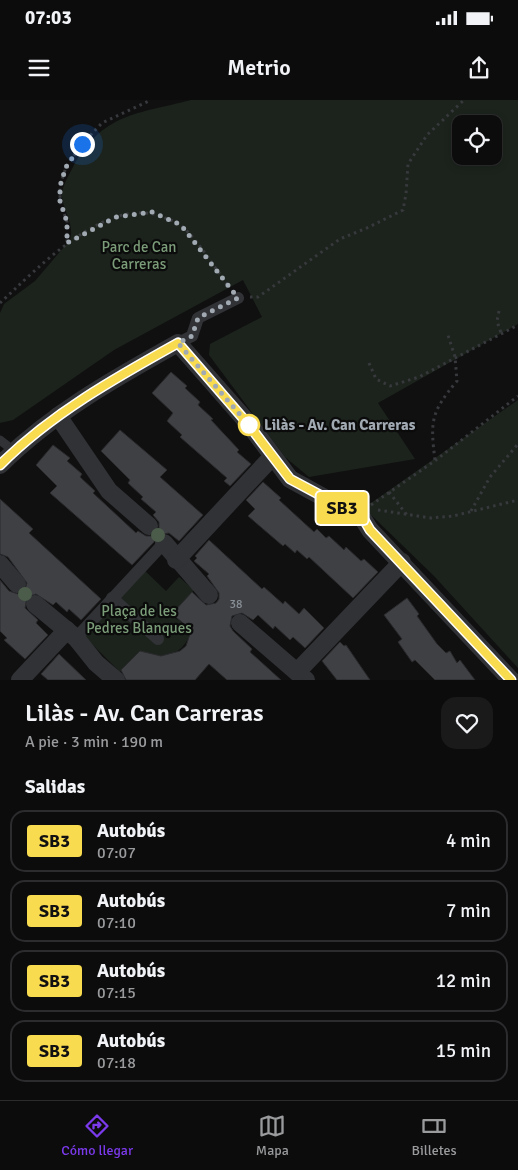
<!DOCTYPE html>
<html lang="es">
<head>
<meta charset="utf-8">
<style>
	:root { --surface:#0c0c0d; --page:#1a1a1b; --text:#f1f3f6; --muted:#9a9b9d; --line:#2c2c2e; --accent:#7c3aed }
	body { margin:0; font-family:Signika,sans-serif; background:var(--page); color:var(--text); height:100vh; display:flex; flex-direction:column; font-size:19px; white-space:nowrap }
	* { box-sizing:border-box; margin:0 }
	p { font-size:16px; color:var(--muted) }
	.icon { flex:none; width:28px; height:28px; fill:none; stroke:currentColor; stroke-width:2; stroke-linecap:round; stroke-linejoin:round }
	.map { position:relative; height:580px; overflow:hidden }
	.side { display:flex; flex-direction:column; background:var(--surface); flex:1 }
	.side>* { flex:none }
	.badge { padding:0 10px; border-radius:4px; font-size:18px; line-height:32px }
	.tools { position:absolute; left:452px; top:15px; display:grid; gap:10px }
	.tools a { display:grid; place-items:center; width:50px; height:50px; border-radius:10px; background:var(--surface); box-shadow:0 2px 8px #0003,0 0 0 1px var(--line); font-size:25px }
	.you { position:absolute; width:25px; height:25px; margin:-12px; border:4px solid #fff; border-radius:50%; background:#1a73e8; box-shadow:0 0 0 8px #1a73e833 }
	.map>.badge { position:absolute; translate:-50% -50%; box-shadow:0 0 0 2px #fff }
	h2 { padding:0 25px; font-size:19px; line-height:45px }
	.round { display:grid; place-items:center; flex:none; width:52px; height:52px; border-radius:15px; background:var(--page) }
	.overview { display:flex; align-items:center; justify-content:space-between; height:85px; padding:0 25px }
	h1 { font-size:24px; font-weight:600; line-height:38px }
	ul { padding:0; list-style:none }
	li { display:flex; align-items:center; gap:15px; height:62px; margin:0 10px 8px; padding:0 15px; border:2px solid var(--line); border-radius:15px }
	li div { flex:1 }
	li b { display:block; font-size:19px }
	li em { font-style:normal }
	li .badge { min-width:55px; font-weight:700; text-align:center }
	.status { display:flex; justify-content:space-between; align-items:center; height:35px; padding:0 25px; background:var(--surface); direction:ltr }
	.status svg { height:14px; fill:currentColor }
	header { display:flex; justify-content:space-between; align-items:center; height:65px; padding:0 25px; background:var(--surface); font-size:22px; font-weight:600 }
	.menu { display:flex; justify-content:space-around; align-items:center; height:70px; border-top:1px solid var(--line); background:var(--surface); font-size:14px; color:var(--muted) }
	.menu a { display:grid; justify-items:center; gap:2px }
	.menu .selected { color:var(--accent) }
	.map>svg:first-child { display:block }
	.green { fill:#1c231c; fill-rule:evenodd }
	.building { fill:#3f4044; stroke:#2a2a2d }
	.lines { fill:none; stroke-linecap:round; stroke-linejoin:round }
	.path { stroke:#37393d; stroke-width:3; stroke-dasharray:2.5 4; stroke-linecap:butt }
	.service { stroke:#313236; stroke-width:9 }
	.pedestrian { stroke:#313236; stroke-width:12 }
	.minor { stroke:#313236; stroke-width:18 }
	.tree { fill:#4b5d4a }
	.line-casing { stroke:#fff; stroke-width:11 }
	.line { stroke:#f9db4f; stroke-width:8 }
	.walk { stroke:#a1a9b2; stroke-width:5; stroke-dasharray:0 9 }
	.stop-dot { fill:#fff; stroke:#f9db4f; stroke-width:2.5 }
	.labels { text-anchor:middle; stroke-width:4.5; stroke-linejoin:round; paint-order:stroke }
	.number-label { font-size:12px; fill:#888f96 }
	.park-label { font-size:15px; fill:#7b9c78; stroke:#0b0b0c }
	.stop-label { font-size:15px; font-weight:bold; fill:#a1a9b2; stroke:#0b0b0c; text-anchor:start }
</style>
</head>
<body>
<div class="status"><b>07:03</b><svg viewBox="0 0 49 12"><path d="M0 12V9h3v3zM5 12V6h3v6zM10 12V3h3v9zM15 12V0h3v12zM26 1h20v11H26zM47 4h2v5h-2z"/></svg></div>
<header><svg class="icon" aria-label="menu" viewBox="0 0 24 24"><path d="M4 6h16M4 12h16M4 18h16"/></svg>Metrio<svg class="icon" aria-label="share" viewBox="0 0 24 24"><path d="M12 15V3M7 8l5-5 5 5M5 13v7h14v-7"/></svg></header>
<div class="map">
<svg width="518" height="580" viewBox="0 0 518 580">
	<rect width="100%" height="100%" fill="#101011"/>
	<g class="green">
		<path d="M191,0H518V224L378,303L415,359L309,377L285,357L209,255L210,244L262,217L243,180L114,250L13,320L0,323V213L4,204L35,181L70,140C75,125 63,111 62,96C61,88 69,75 73,67C102,13 138,14 191,0ZM461,24H494V56H461Z"/>
		<polygon points="518,300 518,568 434,476 364,408"/>
		<path d="M143,469L166,491L179,477L194,490L171,516L186,524L190,534C182,557 161,560 140,551L120,572L82,534Z"/>
	</g>
	<g class="building">
		<polygon points="171,272 187,286 185,288 200,302 198,305 213,319 211,320 239,350 237,352 251,364 230,386 224,381 227,378 180,337 182,335 167,321 173,313 152,293"/>
		<polygon points="120,330 167,370 160,377 203,415 179,441 169,433 157,435 154,442 132,465 50,393 57,386 36,365 53,345 70,358 67,361 82,374 80,377 95,391 93,393 136,433 138,431 146,436 153,436 159,428 159,422 153,415 156,412 141,399 143,397 128,383 130,380 101,351"/>
		<polygon points="263,382 281,398 279,400 314,432 317,429 326,438 329,436 344,450 346,447 361,461 364,459 378,472 353,498 309,457 307,459 297,450 295,453 285,444 283,446 248,416 255,409 246,400"/>
		<polygon points="0,399 33,429 29,433 101,499 81,520 69,509 67,512 56,502 53,505 36,494 27,497 25,508 38,520 36,523 48,535 25,559 4,540 7,538 0,531 0,480 9,491 18,494 24,492 27,483 8,457 0,454"/>
		<polygon points="209,440 262,489 264,487 283,504 285,501 299,514 304,508 324,528 305,548 293,537 290,540 275,526 273,529 258,515 253,520 242,513 232,516 230,526 233,531 252,549 250,552 281,580 227,580 209,564 195,580 126,580 121,570 140,551 161,556 180,551 186,546 190,534 188,527 172,514 192,492 206,505 216,503 219,499 219,493 207,476 209,474 194,461 197,458 195,456"/>
		<polygon points="407,498 419,514 417,516 437,544 446,553 450,551 457,563 460,560 475,580 435,580 415,560 412,562 398,542 402,539 384,515"/>
		<polygon points="340,542 344,546 346,545 370,580 337,580 322,561"/>
		<polygon points="59,554 86,580 48,580 41,574"/>
	</g>
	<g class="lines">
		<g class="path">
			<polyline points="67,142 67,122 60,101 60,86 66,67 82,44 102,23 151,0"/>
			<polyline points="250,197 258,197 340,139 369,127 403,110 406,94 408,64 427,35 464,0"/>
			<path d="M0,203C37,169 109,92 165,118C170,120 177,122 182,126C199,142 215,168 229,187"/>
			<polyline points="499,211 497,221 501,233"/>
			<polyline points="369,263 376,279 390,286 419,277 518,225"/>
			<path d="M435,360C430,321 431,312 457,281L455,257L447,232"/>
			<polyline points="389,392 407,415"/>
			<polyline points="371,405 436,360 518,296"/>
			<polyline points="378,410 431,418 453,416 518,400"/>
			<polyline points="471,411 490,377 518,344"/>
		</g>
		<polyline class="service" points="0,340 14,351"/>
		<g class="pedestrian">
			<polyline points="178,243 192,236 198,218 238,198"/>
			<polyline points="112,498 158,539"/>
			<polyline points="76,538 164,443"/>
		</g>
		<g class="minor">
			<polyline points="58,316 109,391 149,426"/>
			<path d="M0,365C51,314 115,278 178,243L249,324L290,379L363,419L370,430L511,580"/>
			<polyline points="164,443 209,495"/>
			<polyline points="176,460 272,357"/>
			<polyline points="0,464 17,484"/>
			<polyline points="35,504 76,538 96,563 116,580"/>
			<polyline points="240,523 306,580"/>
			<polyline points="297,572 402,462"/>
			<polyline points="20,580 67,530"/>
		</g>
	</g>
	<g class="tree">
		<circle cx="158" cy="435" r="7"/>
		<circle cx="25" cy="494" r="7"/>
	</g>
	<g class="lines">
		<g class="line-casing">
			<path id="line" d="M0,365C51,314 115,278 178,243L248,324L290,379L363,418L370,430L511,580"/>
		</g>
		<use href="#line" class="line"/>
		<polyline class="walk" points="82,44 66,67 60,86 60,101 67,122 67,143 116,117 152,112 181,125 238,198 198,218 192,236 178,243 249,325"/>
	</g>
	<circle class="stop-dot" cx="249" cy="325" r="10"/>
	<g class="labels">
		<g class="number-label">
			<text x="236" y="508">38</text>
		</g>
		<g class="park-label">
			<text x="139" y="152">Parc de Can<tspan x="139" dy="17">Carreras</tspan></text>
			<text x="139" y="516">Plaça de les<tspan x="139" dy="17">Pedres Blanques</tspan></text>
		</g>
		<g class="stop-label">
			<text x="264" y="330">Lilàs - Av. Can Carreras</text>
		</g>
	</g>
</svg>
<div class="tools">
<a><svg class="icon" aria-label="locate" viewBox="0 0 24 24"><circle cx="12" cy="12" r="6"/><path d="M12 2v4M12 18v4M2 12h4M18 12h4"/></svg></a>
</div>
<div class="you" style="left:82px;top:44px"></div>
<b class="badge" style="left:342px;top:408px;background:#f9db4f;color:#111">SB3</b>
</div>
<section class="side">
<div class="overview"><div><h1>Lilàs - Av. Can Carreras</h1><p>A pie · 3 min · 190 m</p></div><a class="round"><svg class="icon" aria-label="heart" viewBox="0 0 24 24"><path d="M12 20l-8-8c-3-5 5-10 8-4 3-6 11-1 8 4z"/></svg></a></div>
<h2>Salidas</h2>
<ul>
<li><span class="badge" style="background:#f9db4f;color:#111">SB3</span><div><b>Autobús</b><p>07:07</p></div><em>4 min</em></li>
<li><span class="badge" style="background:#f9db4f;color:#111">SB3</span><div><b>Autobús</b><p>07:10</p></div><em>7 min</em></li>
<li><span class="badge" style="background:#f9db4f;color:#111">SB3</span><div><b>Autobús</b><p>07:15</p></div><em>12 min</em></li>
<li><span class="badge" style="background:#f9db4f;color:#111">SB3</span><div><b>Autobús</b><p>07:18</p></div><em>15 min</em></li>
</ul>
</section>
<nav class="menu">
<a class="selected"><svg class="icon" aria-label="directions" viewBox="0 0 24 24"><path d="M12 3l9 9-9 9-9-9zM9 14v-3h6M13 9l2 2-2 2"/></svg>Cómo llegar</a>
<a><svg class="icon" aria-label="map" viewBox="0 0 24 24"><path d="M3 6l6-2 6 2 6-2v14l-6 2-6-2-6 2zM9 4v14M15 6v14"/></svg>Mapa</a>
<a><svg class="icon" aria-label="tickets" viewBox="0 0 24 24"><path d="M3 7h18v10H3zM15 7v10"/></svg>Billetes</a>
</nav>
</body>
</html>
